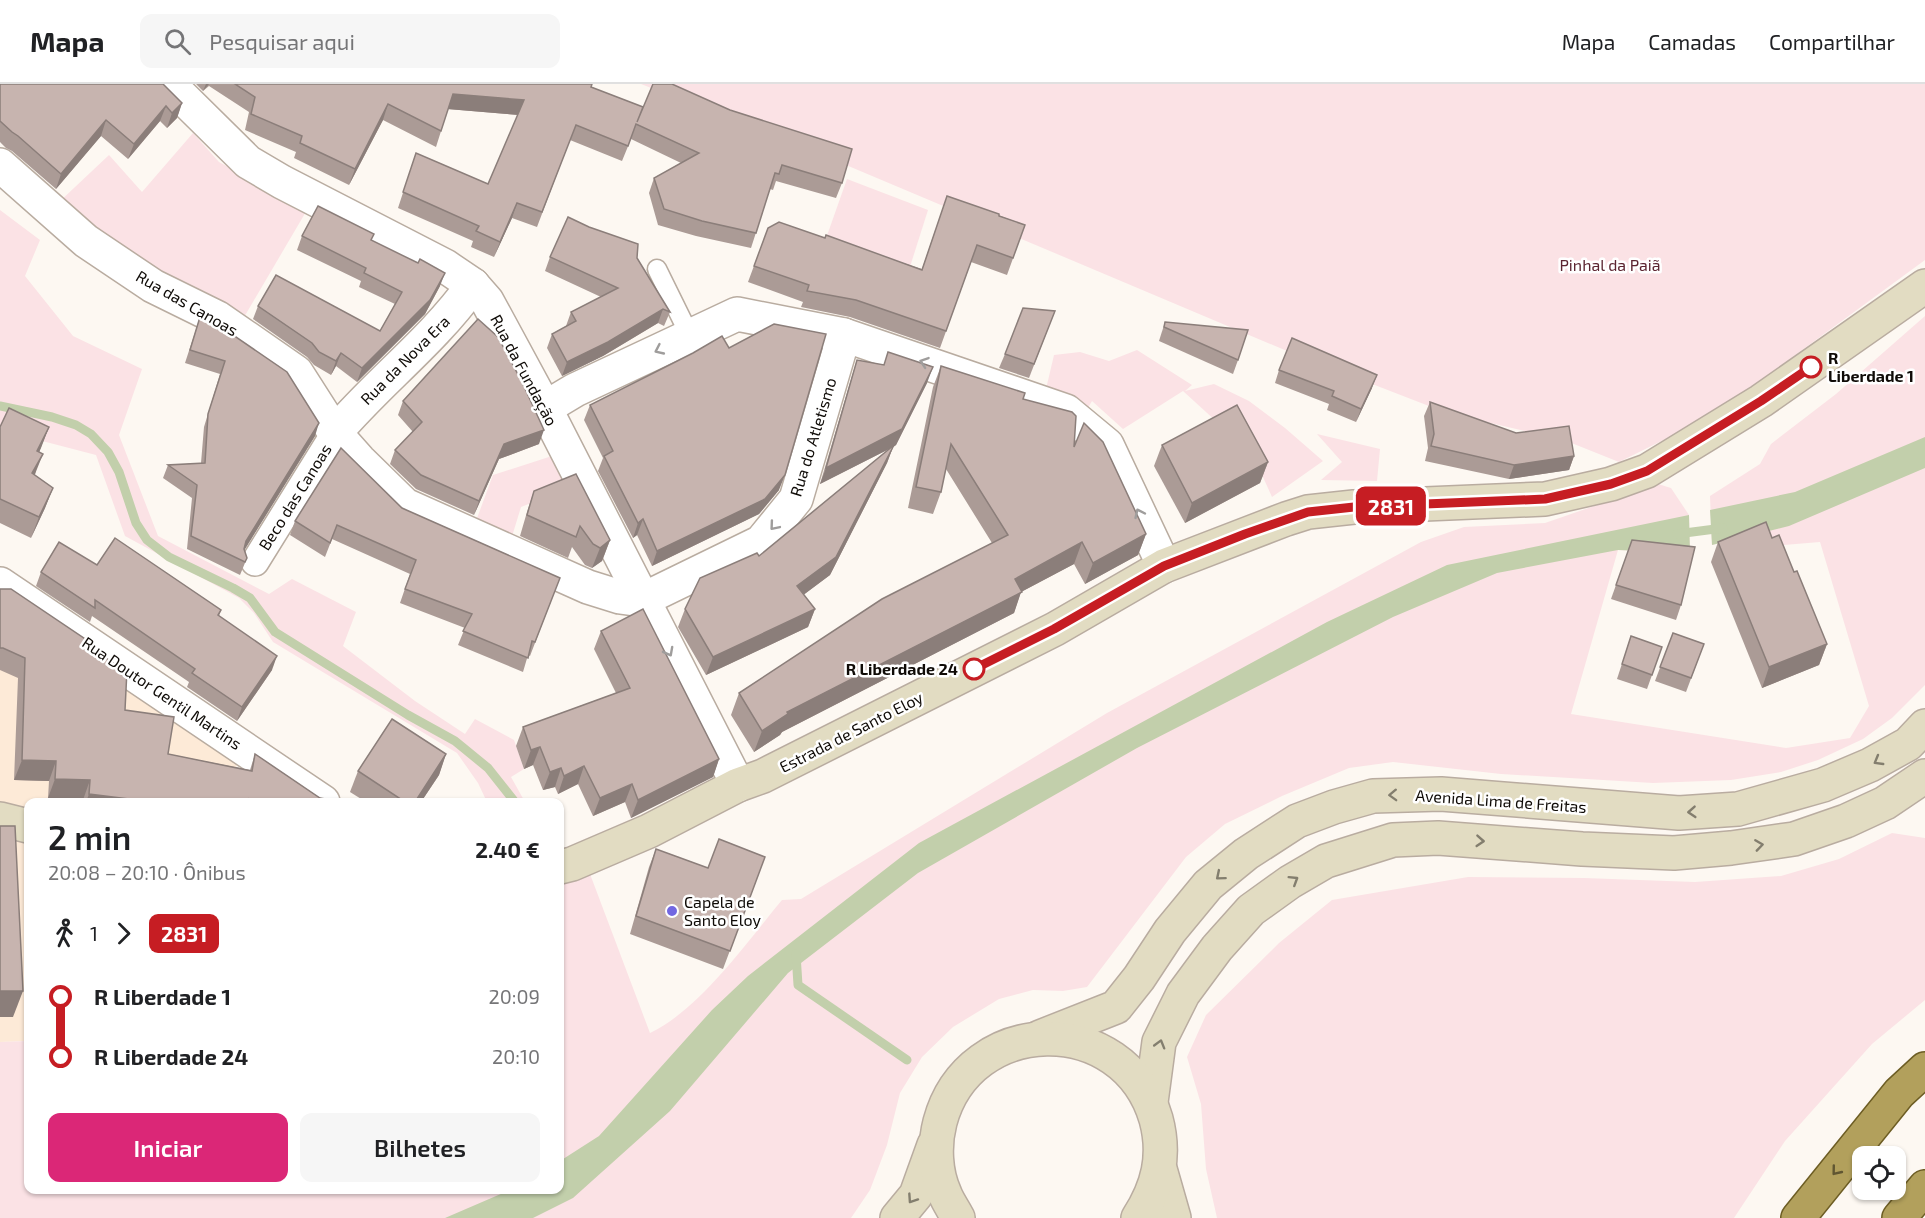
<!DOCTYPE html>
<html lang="pt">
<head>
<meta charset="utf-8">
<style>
	:root { --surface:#fff; --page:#f6f6f6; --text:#202124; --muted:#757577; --line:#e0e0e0; --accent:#db2777 }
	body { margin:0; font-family:"Exo 2",sans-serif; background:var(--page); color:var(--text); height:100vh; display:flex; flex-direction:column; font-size:22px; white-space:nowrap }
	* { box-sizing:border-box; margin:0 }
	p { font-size:20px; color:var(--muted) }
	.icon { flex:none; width:33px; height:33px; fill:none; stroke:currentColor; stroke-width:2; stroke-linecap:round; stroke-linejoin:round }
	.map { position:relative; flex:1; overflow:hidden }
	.drawer { position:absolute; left:24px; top:714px; width:540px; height:396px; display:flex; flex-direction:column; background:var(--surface); border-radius:12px; box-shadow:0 2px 4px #0004 }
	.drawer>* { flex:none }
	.badge { padding:0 12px; border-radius:9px; font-size:21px; line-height:39px }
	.fabs { position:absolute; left:1852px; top:1062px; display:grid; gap:12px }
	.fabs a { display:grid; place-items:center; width:54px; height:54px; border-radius:12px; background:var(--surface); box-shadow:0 2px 4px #0004; font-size:30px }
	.map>.badge { position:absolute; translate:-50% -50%; box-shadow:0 0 0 3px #fff }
	.legs { display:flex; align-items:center; gap:9px; height:66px; padding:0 24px; font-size:20px }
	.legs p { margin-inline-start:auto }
	.overview { display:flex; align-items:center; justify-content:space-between; height:102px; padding:0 24px }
	h1 { font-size:33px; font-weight:600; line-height:45px }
	.button { display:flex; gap:12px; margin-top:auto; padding:12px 24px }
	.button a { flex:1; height:69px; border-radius:12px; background:var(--accent); color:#fff; font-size:24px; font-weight:600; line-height:69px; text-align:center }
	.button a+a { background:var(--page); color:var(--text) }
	ul { padding:0 24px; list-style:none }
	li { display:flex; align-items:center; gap:21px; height:60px; font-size:22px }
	li i { display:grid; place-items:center; width:9px; height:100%; margin:0 8px; background:currentColor }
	li i::after { content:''; width:15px; height:15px; margin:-8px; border:4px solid; border-radius:50%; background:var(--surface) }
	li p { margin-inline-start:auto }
	li:first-child i { background:linear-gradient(#0000 50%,currentColor 0) }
	li:last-child i { background:linear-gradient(currentColor 50%,#0000 0) }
	header { display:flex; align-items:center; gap:36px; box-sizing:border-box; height:84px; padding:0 30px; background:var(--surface); border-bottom:2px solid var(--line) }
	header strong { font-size:28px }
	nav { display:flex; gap:33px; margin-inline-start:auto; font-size:21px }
	.search { width:420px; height:54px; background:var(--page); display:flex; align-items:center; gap:15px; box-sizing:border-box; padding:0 21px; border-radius:12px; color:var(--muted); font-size:22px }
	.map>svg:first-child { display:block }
	.built { fill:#fdead7 }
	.green { fill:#fbe2e5 }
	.water { fill:#c2cfab }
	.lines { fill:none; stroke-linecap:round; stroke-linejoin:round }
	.stream { stroke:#c2cfab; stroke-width:9 }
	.service-casing { stroke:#b9aca0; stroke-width:21 }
	.pedestrian-casing { stroke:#b9aca0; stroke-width:30 }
	.minor-casing { stroke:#b9aca0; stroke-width:36 }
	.secondary-casing { stroke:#b9aca0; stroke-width:36 }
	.trunk-casing { stroke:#6d5d24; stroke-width:36 }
	.service { stroke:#fff; stroke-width:18 }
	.pedestrian { stroke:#fff; stroke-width:27 }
	.minor { stroke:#fff; stroke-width:33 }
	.secondary { stroke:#e2dcc2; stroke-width:33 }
	.trunk { stroke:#b2a05c; stroke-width:33 }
	.wall { fill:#ab9b96 }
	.shaded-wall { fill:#8b7e7a }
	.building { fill:#c7b4af; stroke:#8b7e7a; stroke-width:1.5 }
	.oneway { stroke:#9f9d9c }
	.oneway2 { stroke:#837e6e }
	.oneway3 { stroke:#605632 }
	.line-1-casing { stroke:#fff; stroke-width:14 }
	.line-1 { stroke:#c61d23; stroke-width:9 }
	.stop-1-dot { fill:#fff; stroke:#c61d23; stroke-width:3 }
	.poi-dot { fill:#7267e1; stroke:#fff; stroke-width:2 }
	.labels { text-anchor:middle; stroke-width:5; stroke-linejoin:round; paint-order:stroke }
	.park-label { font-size:16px; fill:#5c2531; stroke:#fff }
	.street-label { font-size:16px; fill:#0f0b07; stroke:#fff }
	.stop-label { font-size:16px; font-weight:bold; fill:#0f0b07; stroke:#fff; text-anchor:start }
	.poi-label { font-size:16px; fill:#0f0b07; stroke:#fff; text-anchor:start }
</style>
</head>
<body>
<header>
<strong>Mapa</strong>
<div class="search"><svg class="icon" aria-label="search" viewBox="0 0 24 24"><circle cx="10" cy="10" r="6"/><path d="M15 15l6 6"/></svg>Pesquisar aqui</div>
<nav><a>Mapa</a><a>Camadas</a><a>Compartilhar</a></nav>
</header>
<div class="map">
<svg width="1925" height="1134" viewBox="0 0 1925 1134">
	<rect width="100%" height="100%" fill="#fdf8f2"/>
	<polygon class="built" points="0,520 238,678 223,718 28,718 28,957 0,958"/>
	<g class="green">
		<polygon points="641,0 1925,0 1925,176 1712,332 1619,378 1564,356 1447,329 1287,267 846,81"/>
		<polygon points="193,49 219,78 307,126 243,235 163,196 57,120 109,71 142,108"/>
		<polygon points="847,95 928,126 908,189 824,160"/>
		<polygon points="0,126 40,156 25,192 73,252 142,285 119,351 158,452 269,510 292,495 356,528 343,562 415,617 465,650 475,635 514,656 524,685 511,693 525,718 487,718 478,699 457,669 273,558 254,529 239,514 125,452 96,371 0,346"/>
		<path d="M1925,232V601L1892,634L1863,655L1818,676L1781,688L1731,696L1653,699L1501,690L1393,678L1349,684L1282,712L1225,740L1186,773L1087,903L1063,907L1033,906L999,915L953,943L922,973L900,1009L887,1061L870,1106L851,1134H0V958L28,957V1106H560V797L590,790L650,949C699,926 747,858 782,816L801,815L1107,629L1421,458L1464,443L1545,439L1658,400L1671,404L1689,431L1690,469L1618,466L1571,630L1786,664L1850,654L1869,622L1820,458L1771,462L1759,449L1712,461L1710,412L1760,380L1771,360L1836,310Z"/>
		<polygon points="1137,266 1192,301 1185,307 1214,300 1249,317 1285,344 1323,377 1272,413 1235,331 1218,339 1183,307 1123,345 1092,317 1085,329 1046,305 1054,271 1080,268 1109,277"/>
		<polygon points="1317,350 1380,365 1377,397 1321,396 1342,378"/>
		<polygon points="552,372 569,404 521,423 510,459 473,445 493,391"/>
		<polygon points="1892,749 1925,754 1925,916 1872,960 1785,1057 1734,1134 1217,1134 1206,1085 1201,1020 1187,973 1206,931 1279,859 1332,816 1468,793 1584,794 1695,798 1781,792 1839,775"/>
	</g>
	<g class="water">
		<polygon points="1925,353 1925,384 1789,442 1712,461 1710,426 1795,408"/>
		<polygon points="1689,431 1690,469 1618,466 1497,489 1393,533 1137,664 918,789 788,889 670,1027 573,1114 533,1134 445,1134 510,1106 560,1106 560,1077 599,1052 712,926 748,892 919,759 1327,538 1447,481"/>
	</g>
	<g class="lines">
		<g class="stream">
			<polyline points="0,322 52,333 76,341 91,350 108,368 119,388 136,439 147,456 169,473 233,504 250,514 275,548 408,631 455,657 488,684 515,718"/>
			<polyline points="1677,450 1723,444"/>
			<polyline points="796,870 798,901 907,976"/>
		</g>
		<g class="service-casing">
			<polyline id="service" points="657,185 690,252"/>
		</g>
		<g class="pedestrian-casing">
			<polyline id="pedestrian" points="255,478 335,349"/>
		</g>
		<g class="minor-casing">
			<g id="minor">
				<polyline points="169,0 248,78 282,98 445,182 473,201 487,217 545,324 738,701"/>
				<polyline points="0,81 86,157 153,202 218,234 296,288 335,349 359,376 405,421 588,503 620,513 642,516"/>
				<polyline points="545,324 575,306 737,230 844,251 1066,327 1107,361 1164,482"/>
				<path d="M335,349C379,297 432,258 473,201"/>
				<polyline points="0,500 323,718"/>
				<polyline points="642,516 761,458 796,415 844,251"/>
			</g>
		</g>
		<g class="secondary-casing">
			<g id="secondary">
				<polyline points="0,735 28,742"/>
				<polyline points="560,783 572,780 649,747 738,701 763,692 1055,545 1164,482 1286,435 1308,428 1354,423 1545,415 1611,400 1647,387 1761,317 1925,202"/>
				<polyline points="1040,953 1116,923 1139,894 1170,847 1208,801 1246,770 1297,737 1334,723 1373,712 1441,710 1679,729 1738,725 1823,701 1870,681 1908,660 1925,642"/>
				<polyline points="1151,1018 1159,958 1183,910 1217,864 1251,826 1290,798 1326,777 1393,756 1438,754 1582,765 1674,769 1731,764 1794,755 1846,737 1885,719 1925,692"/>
				<polyline points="1160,1085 1174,1134"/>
				<polyline points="897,1134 916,1111 934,1061"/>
				<path d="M958,1134C954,1126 948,1118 945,1110C935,1088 934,1061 940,1038C969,929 1124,926 1156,1035C1166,1072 1158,1103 1138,1134"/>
			</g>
		</g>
		<g class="trunk-casing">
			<g id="trunk">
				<polyline points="1798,1134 1899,1009 1925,985"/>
				<polyline points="1899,1134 1925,1103"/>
			</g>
		</g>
		<use href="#service" class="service"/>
		<use href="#pedestrian" class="pedestrian"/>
		<use href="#minor" class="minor"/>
		<use href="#secondary" class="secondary"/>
		<use href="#trunk" class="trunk"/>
	</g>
	<g class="wall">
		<polygon points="0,0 182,19 177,34 167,44 160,37 128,75 101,52 56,105 12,67 6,64 0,58"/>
		<polygon points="196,0 592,0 591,3 842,99 836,114 776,97 773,106 770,105 751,164 696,152 658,141 649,109 654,94 681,79 631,55 622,77 570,56 537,143 512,134 494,173 471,163 473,157 398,124 416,69 488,100 518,31 448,25 436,63 383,36 349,101 294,74 296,68 245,46 249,28 209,2 203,7"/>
		<polygon points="947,112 1025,141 1007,191 971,178 940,264 850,233 801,223 803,218 748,198 768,144 825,154 922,185"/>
		<polygon points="302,152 372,156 440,202 425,230 357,298 336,282 331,291 314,281 307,273 253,235 258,222 380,247 395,220 359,203 361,197 297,166"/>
		<polygon points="550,173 637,174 670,228 664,242 658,239 603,272 562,292 547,264 552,250 566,242 571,228 601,213 545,187"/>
		<polygon points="1055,227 1029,294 999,284 1005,270"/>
		<polygon points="200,233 315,352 244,466 247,474 240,491 187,465 192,414 163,394 168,381 201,379 204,343 220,290 185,279"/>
		<polygon points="1165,238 1238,276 1233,290 1159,257"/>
		<polygon points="857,276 884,281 927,299 896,361 893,363 887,379 830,491 803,511 815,525 808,543 706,591 678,543 685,525 759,472 889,365 820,400 852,292"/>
		<polygon points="941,282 1023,315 1074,363 1146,450 1138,471 1085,500 1074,480 1021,508 1014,529 782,648 780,651 754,668 731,631 739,609 992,459 946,385 941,408 933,430 908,424 933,303"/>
		<polygon points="1279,286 1372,304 1356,338 1327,326 1329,320 1275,299"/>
		<polygon points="403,317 539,360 499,375 474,431 416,405 390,380 395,366 413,348 398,331"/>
		<polygon points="1430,318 1574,372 1569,386 1509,395 1425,377 1428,364 1424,332"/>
		<polygon points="590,321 779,406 759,430 652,482 637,451 633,454 598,387 603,374 584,336"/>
		<polygon points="0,343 49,343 39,368 35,391 53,404 45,424 31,454 0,439"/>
		<polygon points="1162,361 1268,378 1260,399 1185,439 1154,382"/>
		<polygon points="534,407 610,456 602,477 592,484 585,481 572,463 568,474 520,452 527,428"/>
		<polygon points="402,424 560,494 530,572 528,571 523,588 458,561 465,544 400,519 410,490 332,455 325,473 290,451 295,437"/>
		<polygon points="1772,454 1794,488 1827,560 1819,581 1762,604 1711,478 1718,458"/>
		<polygon points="1632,456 1681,521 1676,536 1611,515"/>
		<polygon points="97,481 221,526 219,532 272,586 237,637 187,603 189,598 92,532 90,538 36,502 41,488"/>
		<polygon points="0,505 100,571 125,626 168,670 250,686 255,670 320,714 336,718 83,718 83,716 48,714 49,697 14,696 18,594 0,586"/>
		<polygon points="601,547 719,675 713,693 631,734 625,718 593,732 578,700 558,710 555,703 543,706 533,681 524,685 516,662 523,643 616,609 594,565"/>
		<polygon points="1673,549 1704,560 1686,608 1655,597"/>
		<polygon points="1631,552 1662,563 1647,605 1617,595"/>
		<polygon points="446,670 439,691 421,718 366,718 350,708 358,687"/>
		<polygon points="656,765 708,784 765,773 723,885 630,850 649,783"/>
	</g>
	<g class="shaded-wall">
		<polygon points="206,0 209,0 203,7"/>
		<polygon points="453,10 524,16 519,31 447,25"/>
		<polygon points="182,19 177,34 167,44 172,29"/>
		<polygon points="388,20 383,36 349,101 355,85"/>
		<polygon points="166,22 160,37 128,75 134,60"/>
		<polygon points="106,36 101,52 56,105 61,90"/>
		<polygon points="517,119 512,134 494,173 500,158"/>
		<polygon points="445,189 440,202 425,230 357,298 362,284"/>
		<polygon points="663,225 658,239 603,272 562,292 567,278"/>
		<polygon points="341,269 336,282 331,291 336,277"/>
		<polygon points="933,283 927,299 896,361 893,363 887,379 830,491 790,521 797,502 893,363 820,400 826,384"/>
		<polygon points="1377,291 1372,304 1356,338 1361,325"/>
		<polygon points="319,339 315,352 242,470 246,457"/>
		<polygon points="49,343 41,364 30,388 37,367"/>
		<polygon points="544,346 539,360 499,375 474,431 479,417 504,360"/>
		<polygon points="43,370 35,390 24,410 32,389"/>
		<polygon points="1574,372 1569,386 1509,395 1514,381"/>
		<polygon points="1268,378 1260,399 1185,439 1192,419"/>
		<polygon points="785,391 779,406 759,430 652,482 657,467"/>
		<polygon points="53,404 45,424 31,454 39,433"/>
		<polygon points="643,435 637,451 633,454 638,439"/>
		<polygon points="1146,450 1138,471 1085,500 1093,479"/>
		<polygon points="610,456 602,477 592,484 600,464"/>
		<polygon points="1082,458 1074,480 1021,508 1014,529 782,648 780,651 754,668 762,647 787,628 1015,495"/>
		<polygon points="815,525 808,543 706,591 713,573"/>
		<polygon points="1827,560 1819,581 1762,604 1769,583"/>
		<polygon points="277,572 272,586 237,637 242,623"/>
		<polygon points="540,663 533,681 524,685 531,666"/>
		<polygon points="446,670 439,691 421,718 415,718"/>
		<polygon points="719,675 713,693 631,734 638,716"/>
		<polygon points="22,676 56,677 49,697 14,696"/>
		<polygon points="584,682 578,700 558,710 564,692"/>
		<polygon points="561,684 555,703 543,706 550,688"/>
		<polygon points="55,695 90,696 83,716 48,714"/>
		<polygon points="632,700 625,718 593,732 600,714"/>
		<polygon points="89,710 153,718 86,718"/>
		<polygon points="0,907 23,907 13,933 0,933"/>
	</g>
	<g class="building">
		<polygon points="0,0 163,0 182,19 172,29 166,22 134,60 106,36 61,90 18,52 12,48 0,37"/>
		<polygon points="235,0 592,0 591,3 643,23 637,38 653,0 672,0 730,26 852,65 842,99 782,81 779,90 775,89 756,149 702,137 664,125 654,94 699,69 636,40 628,62 576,41 542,128 517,119 500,158 476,147 479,142 403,108 416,69 488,100 524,16 453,10 441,47 388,20 355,85 300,59 302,52 251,30 255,13"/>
		<polygon points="947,112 999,130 999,132 1025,141 1013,174 977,161 946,247 856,216 807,207 809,201 754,182 768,144 779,138 825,154 826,151 922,186"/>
		<polygon points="318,122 374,150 371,156 418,179 420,175 445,189 430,216 362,284 341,269 336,277 319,268 312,259 258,222 276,191 380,247 402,208 364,189 366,184 302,152"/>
		<polygon points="568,133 589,143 638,160 637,174 670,228 663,225 608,258 567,278 552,250 576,237 571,228 618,204 550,173"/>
		<polygon points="1023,224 1055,227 1034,280 1005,270"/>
		<polygon points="200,233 214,238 287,288 319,339 246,457 244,465 247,474 245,478 191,452 197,401 168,381 205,379 208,330 225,277 190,266"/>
		<polygon points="478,235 498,253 522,298 544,346 504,360 479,417 421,391 395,366 422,338 403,317"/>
		<polygon points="1165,238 1248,246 1238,276 1164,243"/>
		<polygon points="774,240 826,250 785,391 765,415 657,467 643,435 638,439 604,372 613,367 590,321 693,269 722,252 729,264"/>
		<polygon points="1292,254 1377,291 1361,325 1332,312 1334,307 1279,286"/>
		<polygon points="888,268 933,283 902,345 826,384 857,276 884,281"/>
		<polygon points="941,282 1025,309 1023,315 1072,328 1076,332 1074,363 1084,339 1103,358 1146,450 1093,479 1082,458 1015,495 1022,508 787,628 788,630 762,647 739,609 882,515 1008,451 951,360 941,408 916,403"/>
		<polygon points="1430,318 1516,349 1569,342 1574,372 1514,381 1431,362 1434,350"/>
		<polygon points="1237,321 1268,378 1192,419 1162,361"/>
		<polygon points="9,324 49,343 37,367 43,370 32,389 53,404 39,433 0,415 0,343"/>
		<polygon points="894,361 836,473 797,502 815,525 713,573 685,525 700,494 757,469 759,472"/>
		<polygon points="341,364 402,424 560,494 535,558 532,557 528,574 463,547 472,530 405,505 416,476 337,441 330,459 295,437"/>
		<polygon points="576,390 610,456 600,464 593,460 580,442 576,453 527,431 534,407"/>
		<polygon points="1766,438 1772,454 1779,451 1794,488 1797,487 1827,560 1769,583 1718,458"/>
		<polygon points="115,454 221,526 218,531 277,572 242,623 192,589 195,585 95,516 95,524 41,488 59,458 97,481"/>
		<polygon points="1632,456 1695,463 1681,521 1616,501"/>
		<polygon points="0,505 11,505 100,565 100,571 127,586 125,626 174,633 168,670 252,687 255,670 320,714 336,717 335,718 255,718 249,715 249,718 153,718 89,710 90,696 55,695 56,677 22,676 25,574 3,564 0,564"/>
		<polygon points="643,525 719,675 638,716 632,700 600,714 584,682 564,692 561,684 550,688 540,663 531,666 523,643 630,604 601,547"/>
		<polygon points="1673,549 1704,560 1691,594 1660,583"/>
		<polygon points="1631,552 1662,563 1652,591 1622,580"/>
		<polygon points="392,635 446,670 415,718 405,718 358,687"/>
		<polygon points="0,742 15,742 23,907 0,907"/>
		<polygon points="719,755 765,773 730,867 636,832 656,765 708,784"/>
	</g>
	<defs><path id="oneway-chevron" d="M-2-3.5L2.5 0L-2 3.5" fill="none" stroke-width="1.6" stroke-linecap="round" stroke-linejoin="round" transform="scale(1.5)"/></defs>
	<g class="oneway">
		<use href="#oneway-chevron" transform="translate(659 266) rotate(155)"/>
		<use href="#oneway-chevron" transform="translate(924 278) rotate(-161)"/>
		<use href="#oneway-chevron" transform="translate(1139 429) rotate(-115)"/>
		<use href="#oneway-chevron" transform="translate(774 442) rotate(130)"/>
		<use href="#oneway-chevron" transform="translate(669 568) rotate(62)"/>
	</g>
	<g class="oneway2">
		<use href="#oneway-chevron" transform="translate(1878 677) rotate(150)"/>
		<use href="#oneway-chevron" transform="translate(1393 711) rotate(178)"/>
		<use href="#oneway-chevron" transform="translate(1692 728) rotate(176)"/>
		<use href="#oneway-chevron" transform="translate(1480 757) rotate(4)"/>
		<use href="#oneway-chevron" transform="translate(1759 761) rotate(-8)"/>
		<use href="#oneway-chevron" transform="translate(1220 792) rotate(140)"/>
		<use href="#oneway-chevron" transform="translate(1294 796) rotate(-32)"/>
		<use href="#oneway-chevron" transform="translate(1160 960) rotate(-74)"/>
		<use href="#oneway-chevron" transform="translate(912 1115) rotate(124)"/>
	</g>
	<use class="oneway3" href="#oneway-chevron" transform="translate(1836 1087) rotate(129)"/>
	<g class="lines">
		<g class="line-1-casing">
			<polyline id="line-1" points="974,585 1054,545 1164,482 1245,450 1308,428 1354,423 1545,415 1611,400 1647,387 1761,317 1811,283"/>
		</g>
		<use href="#line-1" class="line-1"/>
	</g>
	<g class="stop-1-dot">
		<circle cx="1811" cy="283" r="10"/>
		<circle cx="974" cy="585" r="10"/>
	</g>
	<circle class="poi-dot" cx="672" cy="827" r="6"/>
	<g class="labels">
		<g class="park-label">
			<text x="1610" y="187">Pinhal da Paiã</text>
		</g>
		<g class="street-label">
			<text transform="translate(187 219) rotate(30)" y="6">Rua das Canoas</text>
			<text transform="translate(405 276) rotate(-45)" y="6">Rua da Nova Era</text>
			<text transform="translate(524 286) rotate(62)" y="6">Rua da Fundação</text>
			<text transform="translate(813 353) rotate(-73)" y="6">Rua do Atletismo</text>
			<text transform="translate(295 413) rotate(-58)" y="6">Beco das Canoas</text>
			<text transform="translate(162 609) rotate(34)" y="6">Rua Doutor Gentil Martins</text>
			<text transform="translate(851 648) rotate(-27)" y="6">Estrada de Santo Eloy</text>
			<text transform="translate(1501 717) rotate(4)" y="6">Avenida Lima de Freitas</text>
		</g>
		<g class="stop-label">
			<text x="1828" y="280">R<tspan x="1828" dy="18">Liberdade 1</tspan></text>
			<text x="958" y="591" text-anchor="end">R Liberdade 24</text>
		</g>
		<g class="poi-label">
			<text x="684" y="824">Capela de<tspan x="684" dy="18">Santo Eloy</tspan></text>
		</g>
	</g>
</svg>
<div class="fabs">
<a><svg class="icon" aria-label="locate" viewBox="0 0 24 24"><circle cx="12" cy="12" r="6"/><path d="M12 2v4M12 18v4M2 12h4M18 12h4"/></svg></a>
</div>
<b class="badge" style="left:1391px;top:422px;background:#c61d23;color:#fff">2831</b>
<section class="drawer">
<div class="overview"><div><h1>2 min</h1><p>20:08 – 20:10 · Ônibus</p></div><b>2.40 €</b></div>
<div class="legs"><svg class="icon" aria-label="walk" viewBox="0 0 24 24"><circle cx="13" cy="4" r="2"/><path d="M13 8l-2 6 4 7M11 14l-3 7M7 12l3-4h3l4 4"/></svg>1<svg class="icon" aria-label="forward" viewBox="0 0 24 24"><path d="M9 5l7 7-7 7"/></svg><b class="badge" style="background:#c61d23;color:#fff">2831</b></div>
<ul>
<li><i style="color:#c61d23"></i><b>R Liberdade 1</b><p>20:09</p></li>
<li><i style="color:#c61d23"></i><b>R Liberdade 24</b><p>20:10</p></li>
</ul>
<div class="button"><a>Iniciar</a><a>Bilhetes</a></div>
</section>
</div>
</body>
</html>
